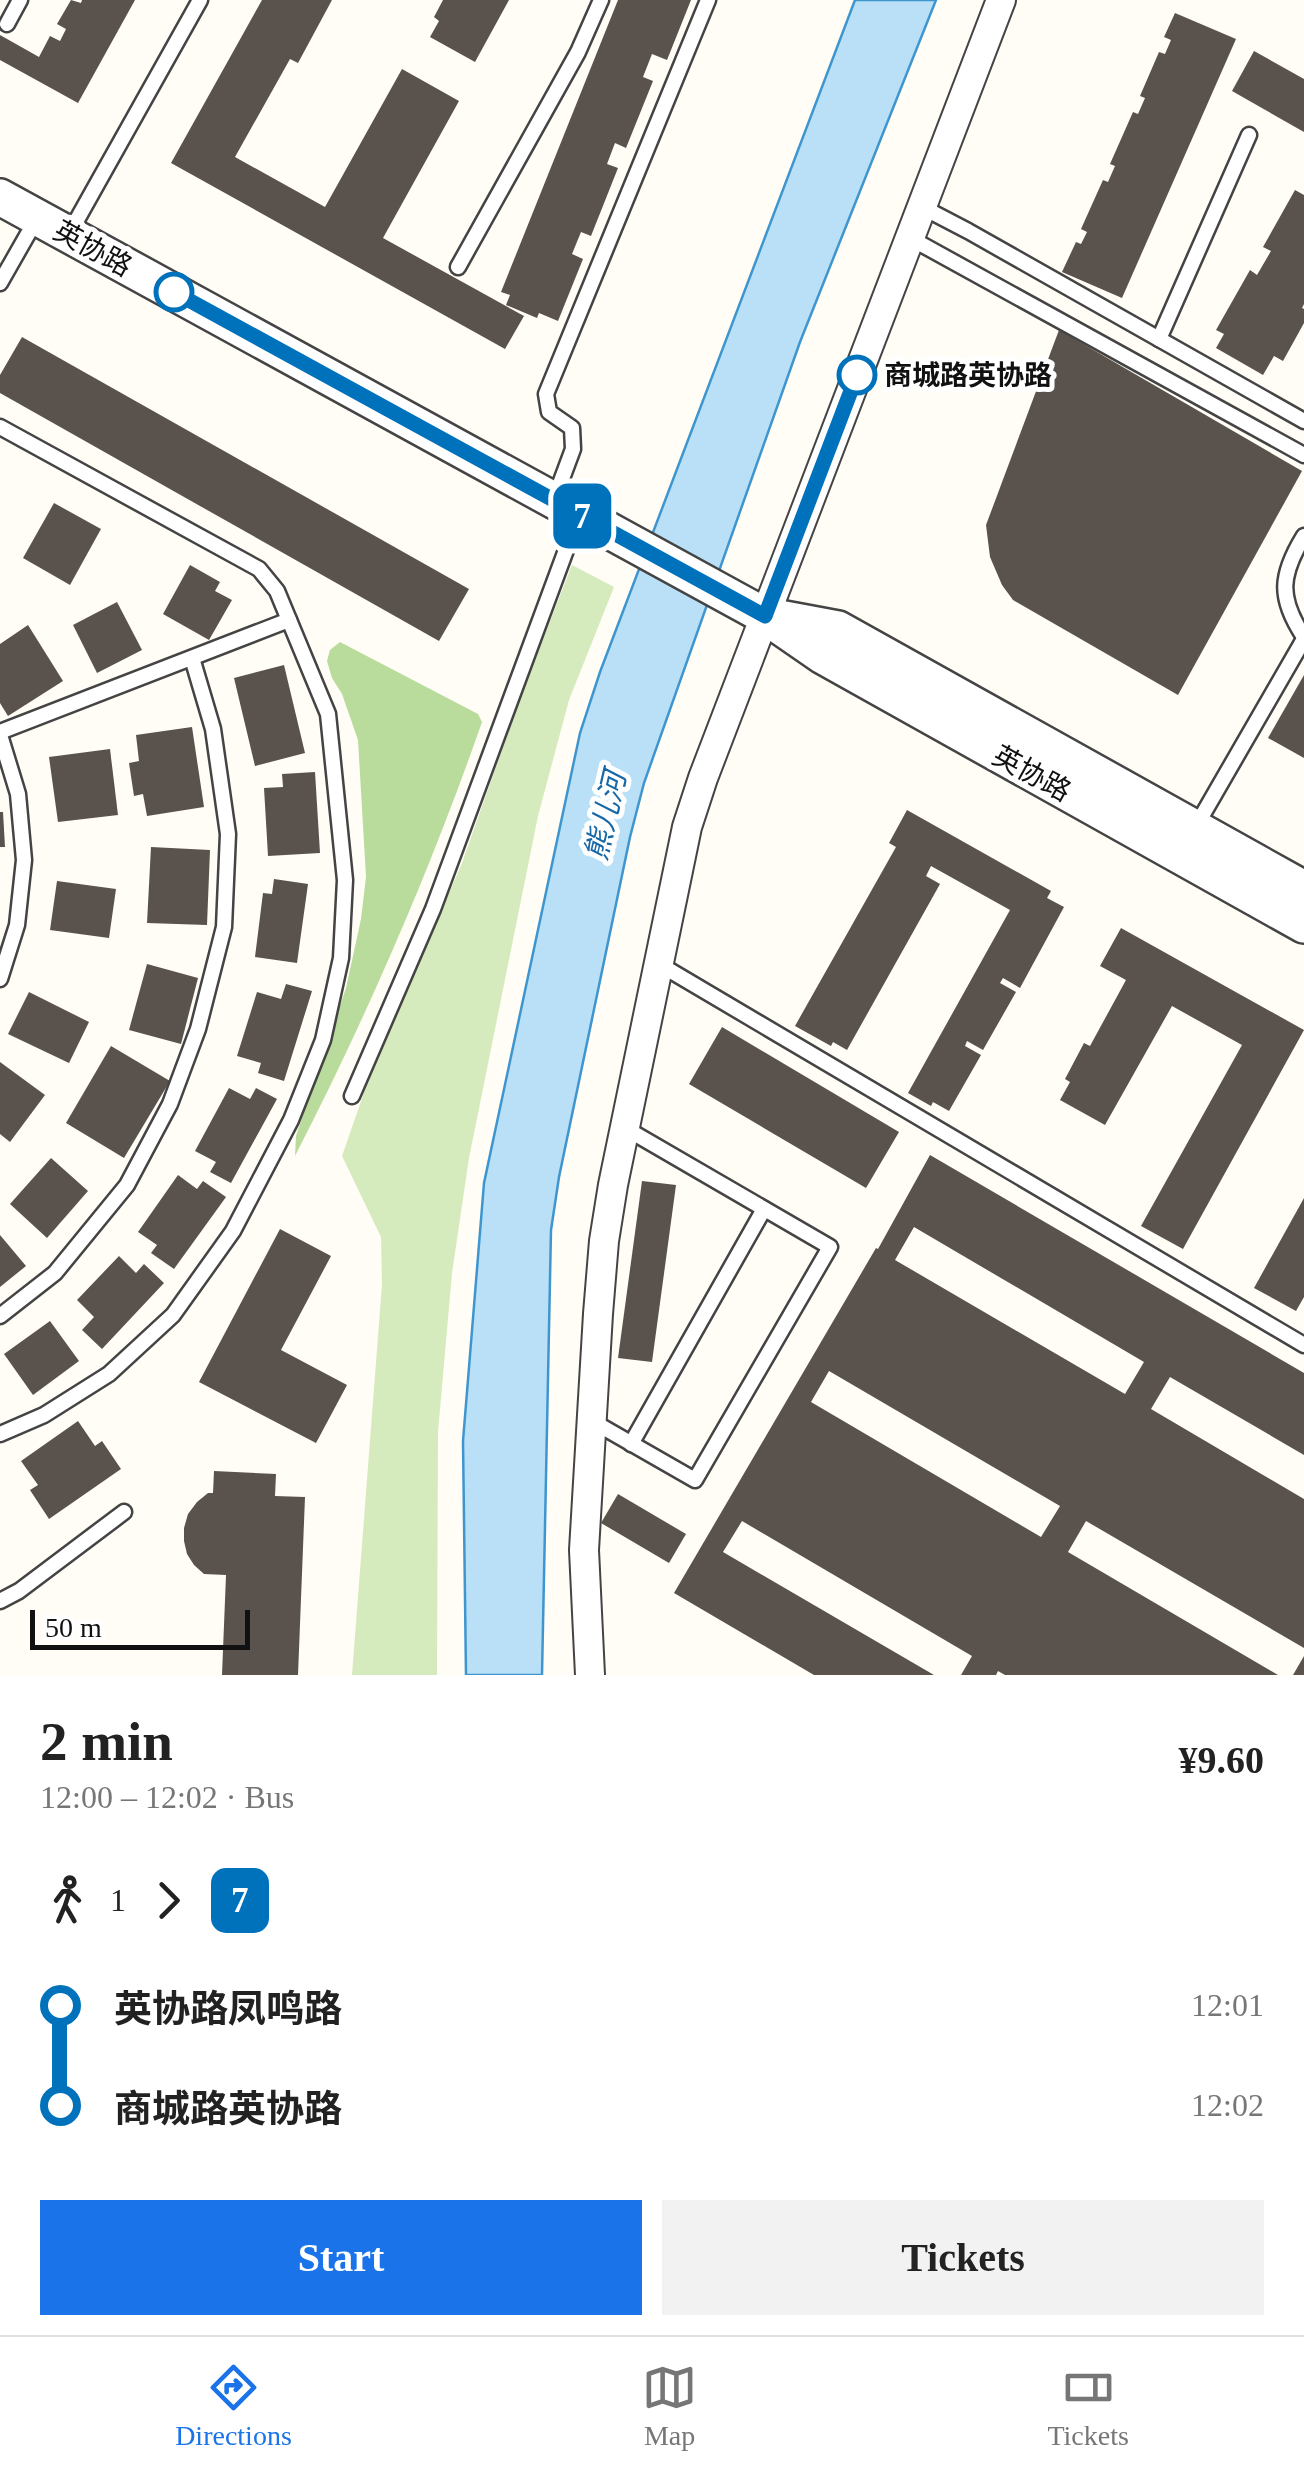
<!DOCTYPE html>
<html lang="en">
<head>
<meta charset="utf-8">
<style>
	:root { --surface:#fff; --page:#f2f2f2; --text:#222; --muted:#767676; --line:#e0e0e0; --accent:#1a73e8 }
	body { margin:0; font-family:"Times New Roman","Noto Sans SC",serif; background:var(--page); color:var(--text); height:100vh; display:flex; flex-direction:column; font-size:38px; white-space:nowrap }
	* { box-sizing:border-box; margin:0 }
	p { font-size:32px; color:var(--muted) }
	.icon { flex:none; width:55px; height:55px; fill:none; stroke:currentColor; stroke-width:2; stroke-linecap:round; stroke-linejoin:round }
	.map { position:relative; height:1675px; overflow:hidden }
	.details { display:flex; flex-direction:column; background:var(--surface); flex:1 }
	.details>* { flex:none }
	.badge { padding:0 20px; border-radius:15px; font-size:35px; line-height:65px }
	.scale { position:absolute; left:30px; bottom:25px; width:220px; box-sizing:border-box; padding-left:10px; border:5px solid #111; border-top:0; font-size:28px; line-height:35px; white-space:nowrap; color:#111; -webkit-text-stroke:8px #fff; paint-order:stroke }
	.map>.badge { position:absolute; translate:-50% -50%; box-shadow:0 0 0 5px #fff }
	.legs { display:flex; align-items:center; gap:15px; height:110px; padding:0 40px; font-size:32px }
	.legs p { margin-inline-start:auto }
	.head { display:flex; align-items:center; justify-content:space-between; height:170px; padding:0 40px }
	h1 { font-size:55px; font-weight:800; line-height:75px }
	.primary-button { display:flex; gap:20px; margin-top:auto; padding:20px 40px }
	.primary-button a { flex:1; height:115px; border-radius:0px; background:var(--accent); color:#fff; font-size:40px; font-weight:800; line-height:115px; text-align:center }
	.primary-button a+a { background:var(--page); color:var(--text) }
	ul { padding:0 40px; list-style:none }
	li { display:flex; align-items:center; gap:35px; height:100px; font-size:38px }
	li i { display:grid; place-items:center; width:15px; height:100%; margin:0 12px; background:currentColor }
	li i::after { content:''; width:25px; height:25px; margin:-12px; border:8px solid; border-radius:50%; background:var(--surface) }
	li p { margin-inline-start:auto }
	li:first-child i { background:linear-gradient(#0000 50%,currentColor 0) }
	li:last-child i { background:linear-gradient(currentColor 50%,#0000 0) }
	.menu { display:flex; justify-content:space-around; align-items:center; height:140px; border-top:2px solid var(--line); background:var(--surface); font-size:28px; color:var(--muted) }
	.menu a { display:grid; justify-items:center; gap:5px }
	.menu .selected { color:var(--accent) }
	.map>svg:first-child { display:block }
	.green { fill:#d5ebbd }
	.forest { fill:#b9dc9c }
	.water { fill:#b9e0f7; stroke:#3f96cf; stroke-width:2.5 }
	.building { fill:#5a524d; fill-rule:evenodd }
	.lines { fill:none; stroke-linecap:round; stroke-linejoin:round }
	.service-casing { stroke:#444; stroke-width:19 }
	.minor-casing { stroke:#444; stroke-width:32 }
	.tertiary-casing { stroke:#444; stroke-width:40 }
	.service { stroke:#fff; stroke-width:14 }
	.minor { stroke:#fff; stroke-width:28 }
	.tertiary { stroke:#fff; stroke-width:35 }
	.line-1-casing { stroke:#fff; stroke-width:22 }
	.line-1 { stroke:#0072bc; stroke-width:15 }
	.stop-1-dot { fill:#fff; stroke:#0072bc; stroke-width:5 }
	.labels { text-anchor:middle; stroke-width:10; stroke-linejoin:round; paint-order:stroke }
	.street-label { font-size:28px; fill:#111; stroke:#fff }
	.stop-label { font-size:28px; font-weight:bold; fill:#111; stroke:#fff; text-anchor:start }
	.water-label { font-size:30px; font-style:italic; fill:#1768a6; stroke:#fff }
</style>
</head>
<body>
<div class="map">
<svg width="1304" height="1675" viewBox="0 0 1304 1675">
	<rect width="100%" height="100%" fill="#fffdf5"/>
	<polygon class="green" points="572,565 614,587 569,700 538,816 469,1158 452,1273 438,1432 437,1675 352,1675 382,1284 381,1237 342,1156 368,1081 462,863 525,685"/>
	<path class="forest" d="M340,642L478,714L482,722C430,871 367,1016 295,1156L296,1136L346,988L361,919L366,877L358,740L342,694L332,678L327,661L330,650Z"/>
	<polygon class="water" points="855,0 936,0 800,342 644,783 630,837 559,1177 551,1230 542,1675 466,1675 463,1441 484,1183 580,733 600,672"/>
	<g class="building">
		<polygon points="71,0 81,3 82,0 135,0 78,103 0,60 0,35 39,57 50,36 60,41 66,29 57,24"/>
		<polygon points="262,0 332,0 298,63 290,59 235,157 325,207 402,69 459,101 383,238 524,316 505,349 171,163"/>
		<polygon points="443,0 509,0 475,62 430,37 439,21 434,17"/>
		<polygon points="618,0 691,0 667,60 652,54 643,77 653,81 626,148 615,143 607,164 618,168 591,236 581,232 572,254 583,259 558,321 539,313 537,318 506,305 510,295 501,292"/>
		<polygon points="1175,13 1236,39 1122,298 1062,272 1076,242 1081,244 1087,232 1081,229 1103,180 1108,182 1115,166 1110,164 1133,112 1138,114 1145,98 1140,96 1159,52 1165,54 1171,40 1164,37"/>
		<polygon points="1254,51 1304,79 1304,132 1232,91"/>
		<polygon points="1295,190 1304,195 1304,304 1302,308 1304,309 1304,323 1283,361 1274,356 1263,375 1216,348 1224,334 1216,330 1250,270 1257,275 1271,251 1263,247"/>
		<polygon points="1059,330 1302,471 1178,695 1013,600 1002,585 990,557 986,525"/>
		<polygon points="22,337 469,589 439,641 0,393 0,375"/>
		<polygon points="54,503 101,529 70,585 23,558"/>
		<polygon points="190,565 220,582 215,591 232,600 209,640 163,614"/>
		<polygon points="117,602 142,650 97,673 73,625"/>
		<polygon points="28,625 63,681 8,716 0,703 0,644"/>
		<polygon points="284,665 305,753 255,766 234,678"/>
		<polygon points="1304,675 1304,758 1268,738"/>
		<polygon points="192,727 204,807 147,816 143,794 134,796 129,763 139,761 136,735"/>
		<polygon points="110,749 118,815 58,822 49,757"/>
		<polygon points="315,772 320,853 268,856 264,788 283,787 282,774"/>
		<polygon points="907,810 1051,891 1047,898 1064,907 1020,988 1003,978 1000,983 1016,992 983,1050 967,1041 965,1046 981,1055 949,1111 933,1102 931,1106 908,1093 1010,910 931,866 926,876 940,884 847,1050 833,1042 831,1046 795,1026 896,847 889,843"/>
		<polygon points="0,812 3,812 5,847 0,847"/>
		<polygon points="151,847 210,850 207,925 147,923"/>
		<polygon points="274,879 308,884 297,963 255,957 263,893 272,894"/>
		<polygon points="57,881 116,889 109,938 50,930"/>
		<polygon points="1121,928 1304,1030 1183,1249 1141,1226 1242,1045 1172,1006 1105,1125 1060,1100 1070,1082 1065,1079 1084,1043 1090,1046 1126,980 1100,966"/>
		<polygon points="147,964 198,978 181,1044 129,1030"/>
		<polygon points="286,984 312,991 284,1081 258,1073 261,1063 237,1056 257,992 281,999"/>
		<polygon points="29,992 89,1022 69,1063 8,1034"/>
		<polygon points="722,1027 899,1132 866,1188 689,1084"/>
		<polygon points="111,1046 170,1081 124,1158 66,1123"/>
		<polygon points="0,1062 45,1095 10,1142 0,1134"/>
		<polygon points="229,1088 250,1099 256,1088 277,1099 231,1183 210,1172 216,1162 195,1151"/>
		<path d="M930,1155L1304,1373V1455L1170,1377L1151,1409L1304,1499V1648L1086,1521L1068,1552L1278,1675H1005L998,1671L996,1675H961L972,1656L742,1521L723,1552L934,1675H814L674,1593L876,1248L878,1249ZM914,1227L1144,1362L1125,1394L895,1260ZM829,1371L1060,1506L1041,1537L811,1402Z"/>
		<polygon points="51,1158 88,1191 47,1238 10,1204"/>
		<polygon points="178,1175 197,1189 203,1181 226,1197 174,1269 151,1253 157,1245 138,1232"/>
		<polygon points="642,1181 676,1185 652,1362 618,1358"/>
		<polygon points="1304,1198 1304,1297 1296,1311 1254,1288"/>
		<polygon points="280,1229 331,1256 281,1350 347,1385 316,1443 199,1382"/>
		<polygon points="0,1235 26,1266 0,1287"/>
		<polygon points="119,1256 136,1273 144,1264 164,1283 102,1349 82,1330 94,1317 77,1300"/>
		<polygon points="50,1321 79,1361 33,1395 4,1354"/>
		<polygon points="78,1421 95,1446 102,1441 121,1469 49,1519 30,1490 38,1485 21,1461"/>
		<polygon points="214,1471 276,1474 275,1496 305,1497 298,1675 222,1675 226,1575 204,1574 194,1565 187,1554 184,1541 184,1528 188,1514 197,1502 208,1493 213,1493"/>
		<polygon points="618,1494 686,1534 669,1563 601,1523"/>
		<polygon points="1304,1656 1304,1675 1293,1675"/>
	</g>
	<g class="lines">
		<g class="service-casing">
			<g id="service">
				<polyline points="7,24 20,0"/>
				<polyline points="922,207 968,231 1304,421"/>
				<polyline points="69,234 200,0"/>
				<polyline points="910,238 1304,455"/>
				<polyline points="458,267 578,52 601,0"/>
				<polyline points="0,283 37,218"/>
				<polyline points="1159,339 1249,135"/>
				<polyline points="0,427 259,569 277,591 328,714 345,880 341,958 323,1040 291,1120 233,1231 173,1315 109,1374 44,1415 0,1434"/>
				<polyline points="554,500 573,449 572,428 549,412 546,394 708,0"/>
				<path d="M1304,536C1280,575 1278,598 1304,637"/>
				<polyline points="0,732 289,620"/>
				<polyline points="0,735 18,794 24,860 17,925 0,979"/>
				<polyline points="1195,828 1304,639"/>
				<polyline points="659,964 1304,1345"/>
				<polyline points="352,1096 433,909 579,515"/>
				<polyline points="0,1316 55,1273 127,1185 170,1104 198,1029 224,927 228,834 213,729 192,658"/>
				<polyline points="592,1421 695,1480 830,1247 625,1128"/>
				<polyline points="631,1444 764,1209"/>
				<polyline points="0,1601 19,1591 124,1512"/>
			</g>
		</g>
		<g class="minor-casing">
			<polyline id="minor" points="590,1675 584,1550 598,1314 604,1241 613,1185 687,827 703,778 1001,0"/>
		</g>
		<g class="tertiary-casing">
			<g id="tertiary">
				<polyline points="0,197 765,616 823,656 1304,925"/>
				<polyline points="779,618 838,629 1304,889"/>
			</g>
		</g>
		<use href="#service" class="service"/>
		<use href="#minor" class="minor"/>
		<use href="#tertiary" class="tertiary"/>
	</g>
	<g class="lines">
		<g class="line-1-casing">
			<polyline id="line-1" points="174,292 765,616 857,375"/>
		</g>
		<use href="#line-1" class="line-1"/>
	</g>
	<g class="stop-1-dot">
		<circle cx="174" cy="292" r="18"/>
		<circle cx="857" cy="375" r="18"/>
	</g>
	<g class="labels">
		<g class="street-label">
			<text transform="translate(93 248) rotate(29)" y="10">英协路</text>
			<text transform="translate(1032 773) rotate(29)" y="10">英协路</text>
		</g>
		<g class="stop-label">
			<text x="884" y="385">商城路英协路</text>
		</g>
		<g class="water-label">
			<text transform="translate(606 816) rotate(-77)" y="10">熊儿河</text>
		</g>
	</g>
</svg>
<div class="scale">50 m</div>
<b class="badge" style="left:582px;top:516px;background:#0072bc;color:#fff">7</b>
</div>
<section class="details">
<div class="head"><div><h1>2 min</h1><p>12:00 – 12:02 · Bus</p></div><b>¥9.60</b></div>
<div class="legs"><svg class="icon" aria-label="walk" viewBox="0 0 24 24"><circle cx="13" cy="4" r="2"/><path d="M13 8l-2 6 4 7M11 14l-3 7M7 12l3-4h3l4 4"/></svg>1<svg class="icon" aria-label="forward" viewBox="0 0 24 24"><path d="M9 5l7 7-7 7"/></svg><b class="badge" style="background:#0072bc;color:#fff">7</b></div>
<ul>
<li><i style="color:#0072bc"></i><b>英协路凤鸣路</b><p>12:01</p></li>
<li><i style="color:#0072bc"></i><b>商城路英协路</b><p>12:02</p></li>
</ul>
<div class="primary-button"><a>Start</a><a>Tickets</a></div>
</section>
<nav class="menu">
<a class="selected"><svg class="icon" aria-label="directions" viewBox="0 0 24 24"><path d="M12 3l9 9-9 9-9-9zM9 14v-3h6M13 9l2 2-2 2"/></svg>Directions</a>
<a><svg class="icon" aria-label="map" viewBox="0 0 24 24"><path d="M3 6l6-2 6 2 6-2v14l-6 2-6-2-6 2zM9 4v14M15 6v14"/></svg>Map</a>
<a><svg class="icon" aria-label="tickets" viewBox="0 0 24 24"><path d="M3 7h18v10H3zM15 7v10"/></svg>Tickets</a>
</nav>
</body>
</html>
